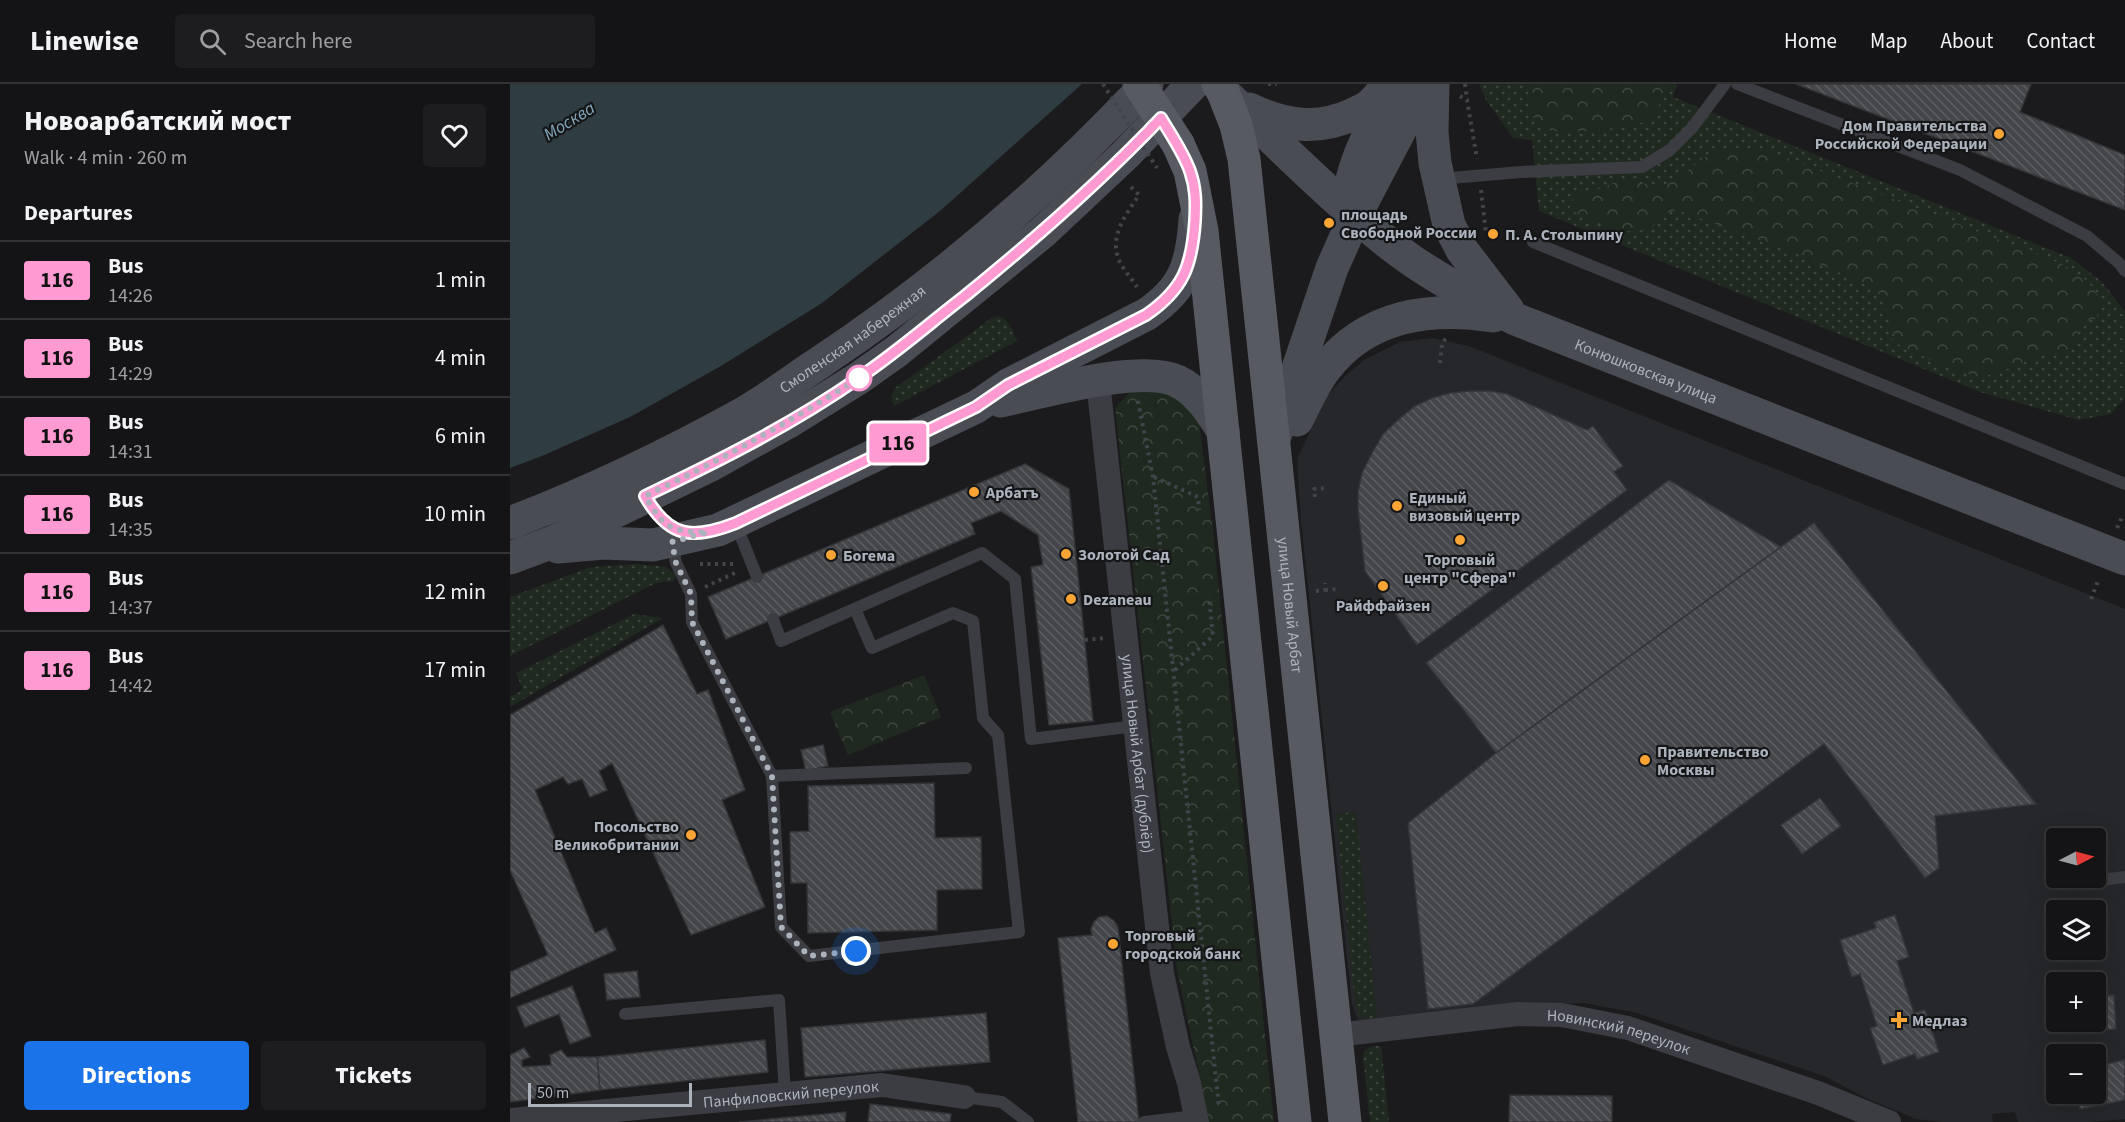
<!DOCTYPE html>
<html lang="en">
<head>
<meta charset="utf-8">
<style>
	:root { --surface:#141416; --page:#1d1d1f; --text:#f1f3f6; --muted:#9d9ea1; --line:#333335; --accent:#1a73e8 }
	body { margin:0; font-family:"Source Sans 3",sans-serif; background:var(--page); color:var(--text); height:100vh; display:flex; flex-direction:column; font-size:22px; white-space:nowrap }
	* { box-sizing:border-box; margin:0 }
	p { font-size:20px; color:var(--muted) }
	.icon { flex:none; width:33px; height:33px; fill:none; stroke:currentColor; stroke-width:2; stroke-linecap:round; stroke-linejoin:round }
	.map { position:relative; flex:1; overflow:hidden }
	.details { display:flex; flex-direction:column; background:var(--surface); width:510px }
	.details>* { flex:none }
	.badge { padding:0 12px; border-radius:4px; font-size:21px; line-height:39px }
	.needle { width:39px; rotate:84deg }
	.buttons { position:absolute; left:1536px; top:744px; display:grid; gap:12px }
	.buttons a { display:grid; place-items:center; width:60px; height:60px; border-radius:6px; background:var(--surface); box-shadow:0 6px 24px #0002,0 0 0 2px var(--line); font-size:30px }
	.scale { position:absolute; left:18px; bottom:15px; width:164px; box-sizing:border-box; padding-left:6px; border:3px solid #adb3bd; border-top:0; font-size:16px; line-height:21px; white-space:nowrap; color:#adb3bd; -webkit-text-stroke:4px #151618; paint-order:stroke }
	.you { position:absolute; width:30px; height:30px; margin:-15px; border:4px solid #fff; border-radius:50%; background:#1a73e8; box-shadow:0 0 0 9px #1a73e833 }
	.map>.badge { position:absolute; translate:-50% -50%; box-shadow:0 0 0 3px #fff }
	h2 { padding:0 24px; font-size:22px; line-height:54px }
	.round { display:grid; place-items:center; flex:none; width:63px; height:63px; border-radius:6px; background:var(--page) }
	.overview { display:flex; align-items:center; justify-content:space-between; height:102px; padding:0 24px }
	h1 { font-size:28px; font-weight:800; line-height:45px }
	.action { display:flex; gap:12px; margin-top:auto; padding:12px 24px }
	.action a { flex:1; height:69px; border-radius:6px; background:var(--accent); color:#fff; font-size:24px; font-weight:800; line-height:69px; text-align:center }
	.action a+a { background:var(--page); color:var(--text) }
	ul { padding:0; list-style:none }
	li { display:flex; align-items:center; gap:18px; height:78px; padding:0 24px; border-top:2px solid var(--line) }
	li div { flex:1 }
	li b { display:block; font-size:22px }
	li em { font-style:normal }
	li .badge { min-width:66px; font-weight:700; text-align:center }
	header { display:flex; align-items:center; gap:36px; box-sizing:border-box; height:84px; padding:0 30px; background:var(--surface); border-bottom:2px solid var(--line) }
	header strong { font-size:28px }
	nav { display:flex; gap:33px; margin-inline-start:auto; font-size:21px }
	.search { width:420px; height:54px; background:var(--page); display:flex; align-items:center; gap:15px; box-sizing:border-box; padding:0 21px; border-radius:6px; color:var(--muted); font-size:22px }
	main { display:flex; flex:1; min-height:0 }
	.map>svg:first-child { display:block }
	.built { fill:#26272a; fill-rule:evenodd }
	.grass { fill:url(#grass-dots) }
	.forest { fill:url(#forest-crowns) }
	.water { fill:#2f3c42 }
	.building { fill:url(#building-back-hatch); stroke:#343539; stroke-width:1.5 }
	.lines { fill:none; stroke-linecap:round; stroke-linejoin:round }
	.path { stroke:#414449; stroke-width:4; stroke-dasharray:3 4.5; stroke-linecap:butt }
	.service { stroke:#3b3d42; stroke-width:12 }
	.minor { stroke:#3b3d42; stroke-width:24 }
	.secondary { stroke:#494c52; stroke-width:33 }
	.primary { stroke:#575a61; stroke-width:33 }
	.path-bridge { stroke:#414449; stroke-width:4; stroke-dasharray:3 4.5; stroke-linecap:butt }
	.primary-bridge { stroke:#575a61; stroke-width:33 }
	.line-casing { stroke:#fff; stroke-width:14 }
	.line { stroke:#ff9ad2; stroke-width:9 }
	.walk { stroke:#adb3bd; stroke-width:6; stroke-dasharray:0 10.8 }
	.poi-dot { fill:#faa436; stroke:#151618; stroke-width:2 }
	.stop-dot { fill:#fff; stroke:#ff9ad2; stroke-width:3 }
	.labels { text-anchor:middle; stroke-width:4.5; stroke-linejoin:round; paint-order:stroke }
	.poi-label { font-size:16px; font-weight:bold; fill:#adb3bd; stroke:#151618; text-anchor:start }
	.street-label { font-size:16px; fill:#adb3bd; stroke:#151618 }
	.water-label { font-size:18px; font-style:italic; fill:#83a5b9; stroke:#151618 }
</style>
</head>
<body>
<header>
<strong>Linewise</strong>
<div class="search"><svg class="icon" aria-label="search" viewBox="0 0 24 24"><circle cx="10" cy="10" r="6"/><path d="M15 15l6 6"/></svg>Search here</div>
<nav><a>Home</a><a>Map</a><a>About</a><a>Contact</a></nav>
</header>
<main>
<section class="details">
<div class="overview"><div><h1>Новоарбатский мост</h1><p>Walk · 4 min · 260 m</p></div><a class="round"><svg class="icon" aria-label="heart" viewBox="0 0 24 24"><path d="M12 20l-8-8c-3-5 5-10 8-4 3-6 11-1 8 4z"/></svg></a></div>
<h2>Departures</h2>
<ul>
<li><span class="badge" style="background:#ff9ad2;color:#111">116</span><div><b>Bus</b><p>14:26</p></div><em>1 min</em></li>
<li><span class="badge" style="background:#ff9ad2;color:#111">116</span><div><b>Bus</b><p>14:29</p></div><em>4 min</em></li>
<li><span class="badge" style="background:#ff9ad2;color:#111">116</span><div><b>Bus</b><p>14:31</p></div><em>6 min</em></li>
<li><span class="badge" style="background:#ff9ad2;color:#111">116</span><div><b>Bus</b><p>14:35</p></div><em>10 min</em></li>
<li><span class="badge" style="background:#ff9ad2;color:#111">116</span><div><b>Bus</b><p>14:37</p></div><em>12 min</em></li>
<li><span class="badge" style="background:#ff9ad2;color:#111">116</span><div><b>Bus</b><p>14:42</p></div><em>17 min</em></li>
</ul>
<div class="action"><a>Directions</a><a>Tickets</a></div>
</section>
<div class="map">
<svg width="1615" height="1038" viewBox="0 0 1615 1038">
	<defs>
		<pattern id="grass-dots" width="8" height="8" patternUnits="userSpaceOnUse" patternTransform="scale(1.5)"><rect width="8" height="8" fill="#202920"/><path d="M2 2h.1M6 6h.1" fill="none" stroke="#3e463e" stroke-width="1.8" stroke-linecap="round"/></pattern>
		<pattern id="forest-crowns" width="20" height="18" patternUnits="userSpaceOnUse" patternTransform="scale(1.5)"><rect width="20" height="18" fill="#202920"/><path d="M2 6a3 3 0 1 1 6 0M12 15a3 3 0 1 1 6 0" fill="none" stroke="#3e463e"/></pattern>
		<pattern id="building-back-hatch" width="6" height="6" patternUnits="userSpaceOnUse" patternTransform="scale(1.5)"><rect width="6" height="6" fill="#44464a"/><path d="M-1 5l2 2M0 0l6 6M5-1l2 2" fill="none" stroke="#5c5e62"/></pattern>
	</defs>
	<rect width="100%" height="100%" fill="#1b1b1d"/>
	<path class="built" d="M922,254L959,262L1615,525V1035L1581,1038H1508L1505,1028L1482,1030L1483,1038H1432L1406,1035L1356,1014L1314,992L1127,929L1074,919L1006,921L851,938L847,934L842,920L791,436L787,375L817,312L834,293L854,276L890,258ZM1546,754H1586V794H1546ZM1546,826H1586V866H1546ZM1546,898H1586V938H1546ZM1546,970H1586V1010H1546Z"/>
	<g class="grass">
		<polygon points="969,0 1167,0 1163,13 1561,174 1592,198 1615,228 1615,314 1601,330 1569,336 1470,308 1029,127 1022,56 1003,54 976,16"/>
		<path d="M488,232C500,235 502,247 507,257L384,322L381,313L385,304L482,234Z"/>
		<polygon points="127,480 156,483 166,491 164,497 146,499 0,572 0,513 81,483"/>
		<polygon points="124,530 153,534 0,623 0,613 13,606 6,589"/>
		<polygon points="846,728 867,934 858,935 850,932 845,920 826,730"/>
		<polygon points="861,962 871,962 879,1038 860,1038 853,972 854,967"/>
	</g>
	<g class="forest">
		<path d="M1018,0H1158C1153,14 1147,30 1133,38C1122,44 1057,50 1045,47C1037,45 1027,39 1022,32C1017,24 1018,10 1018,0Z"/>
		<path d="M1221,64L1250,65L1264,69L1552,180C1572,192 1585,199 1592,223L1585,235L1570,239L1560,267C1550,270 1536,269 1528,272C1515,277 1483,293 1470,292C1449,291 1404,267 1383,258L1377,227L1370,212L1359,202L1287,170L1167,126C1163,127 1157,128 1153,131C1148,134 1146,141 1140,144C1114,154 1082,138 1059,125L1064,110C1074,108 1083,107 1092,104C1098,103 1103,98 1109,97C1125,93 1140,106 1156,100C1183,90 1186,69 1221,64Z"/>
		<polygon points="632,304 669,309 689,338 703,448 764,1038 699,1038 667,885 605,324 618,310"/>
		<polygon points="414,591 431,633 338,671 320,628"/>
	</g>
	<polygon class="water" points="0,0 572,0 430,127 312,219 211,282 120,333 32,372 0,384"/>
	<g class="building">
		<polygon points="1286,0 1521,0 1510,28 1615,71 1615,126"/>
		<polygon points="960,307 980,307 997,310 1077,346 1083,342 1113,382 1104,388 1117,406 907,561 855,487 848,425 848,408 852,389 863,367 873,350 889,335 905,322 922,314 940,309"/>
		<polygon points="515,380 559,405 583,637 539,641 521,483 533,481 528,451 491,427 461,439 465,450 216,555 198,513"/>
		<polygon points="1159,396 1271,463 986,669 953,625 916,579"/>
		<polygon points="1304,439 1526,720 1425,732 1429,784 1415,794 1314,660 963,920 918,925 898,739 986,669"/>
		<polygon points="153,541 187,610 198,606 235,706 212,716 255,823 181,851 102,679 89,687 97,706 80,713 72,695 58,700 53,693 25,706 85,849 96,844 106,866 0,914 0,888 38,871 0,786 0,631"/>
		<polygon points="313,661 318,682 296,687 291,666"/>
		<polygon points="424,699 425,754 471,753 472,805 427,806 427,846 298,849 297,799 281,799 280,748 299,747 298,702"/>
		<polygon points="1310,714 1331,742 1292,770 1271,741"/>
		<polygon points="1385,831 1399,873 1387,877 1404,929 1415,926 1429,968 1407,975 1405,970 1373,981 1360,944 1367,942 1350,890 1342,893 1330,856 1366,844 1364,838"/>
		<polygon points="597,832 604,837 608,843 629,1038 568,1038 548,854 582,851 581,845 584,838 589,833"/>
		<polygon points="127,887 130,913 97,916 94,890"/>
		<polygon points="62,902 81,952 60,960 49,930 15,943 7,923"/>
		<polygon points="1604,911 1606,945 1539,949 1537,915 1546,915 1546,938 1586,938 1586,912"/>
		<polygon points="476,929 480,978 295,993 291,944"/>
		<polygon points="255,956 258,988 90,1006 87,973"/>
		<polygon points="14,964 20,973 12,976 12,983 41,981 40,971 51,966 57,973 87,973 90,1006 0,1018 0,971"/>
		<polygon points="1615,976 1615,1016 1570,1025 1567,1010 1586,1010 1586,982"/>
		<polygon points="1000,1011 1102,1012 1102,1038 999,1038"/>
		<polygon points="360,1020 441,1030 440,1038 358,1038"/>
		<polygon points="336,1028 335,1038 229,1038"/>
	</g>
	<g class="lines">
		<g class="path">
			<polyline points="758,0 767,0"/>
			<polyline points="955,0 957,15"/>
			<polyline points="950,12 957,16 967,75"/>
			<path d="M621,103L629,111C615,132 597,154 611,180C615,188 622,195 627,203"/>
			<polyline points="971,106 976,149"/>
			<polyline points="930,279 932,260 936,254"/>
			<polyline points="628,317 643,393 709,1024"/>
			<polyline points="644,393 688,413 689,426"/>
			<polyline points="805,413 804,405 816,404"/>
			<polyline points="1607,444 1613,431"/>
			<polyline points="190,480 225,480"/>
			<polyline points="195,503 229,487"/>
			<polyline points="815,506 827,505"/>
			<polyline points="806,507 815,506 815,499"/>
			<polyline points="1581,515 1589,494"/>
			<polyline points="575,556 595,554"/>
			<polyline points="665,586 703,552 699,513"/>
		</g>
		<g class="service">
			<polyline points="1227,0 1450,86 1577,152 1609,179 1615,187"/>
			<polyline points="929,95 1011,88 1132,83 1160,66 1182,44 1215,0"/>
			<polyline points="1023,158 1615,400"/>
			<polyline points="226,440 247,493"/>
			<polyline points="162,458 166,479 181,510 182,538 262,692 271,843 299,872 509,848 488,651 473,634 463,537 443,529 362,564 345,525"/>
			<polyline points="263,535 271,557 472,469 505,495 521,655 625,642"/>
			<polyline points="262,692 456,684"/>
			<polyline points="1591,796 1615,793"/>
			<polyline points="115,930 269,916 275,1010"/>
			<polyline points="454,1013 492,1018 518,1038"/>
			<polyline points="634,1038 686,1032"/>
		</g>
		<g class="minor">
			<path id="s1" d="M588,297L652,889L668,963L679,999L687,1038"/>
			<path id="s2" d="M826,951L1008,930L1052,931L1118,944L1308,1009L1379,1038"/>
			<path id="s3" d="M0,1036L372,1001L454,1013"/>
		</g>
		<g class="secondary">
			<polyline points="923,0 922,48 925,79 939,141 952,166 998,226"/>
			<path id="s4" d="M713,8C771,62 827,120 890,168C926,195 965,214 1005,235L1615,475"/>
			<path d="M739,25C775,42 807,47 844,30C849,27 856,25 860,21C867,15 873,7 879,0"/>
			<path d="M839,114C842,77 865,40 880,6"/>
			<path d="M491,317C532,308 631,280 667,297C688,307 701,328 713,347"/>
			<path d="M787,336C796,319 804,299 816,284C857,231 921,222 983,232"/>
			<polyline points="764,355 822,184 846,130 900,27 912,0"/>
			<path id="s5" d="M0,439C81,408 158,371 234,329C260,314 284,295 309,279C429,199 539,105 637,0"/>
			<path d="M48,463L94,459L143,461L208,446L466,323L498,301L637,230C675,204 682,180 685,135"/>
			<polyline points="0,474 43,458 199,382 280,337 349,294 387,267 533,148 615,71 683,0"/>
		</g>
		<g class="primary">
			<path id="s6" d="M713,8L726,41L734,75L835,1038"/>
			<polyline points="668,60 680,87 692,147 785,1038"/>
		</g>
		<polyline class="path-bridge" points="593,0 647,84"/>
		<g class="primary-bridge">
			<polyline points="629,0 668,60"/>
			<polyline points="708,0 713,8"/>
		</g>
	</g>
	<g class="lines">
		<g class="line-casing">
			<path id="line" d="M651,34C661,51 673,68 680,87C686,104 686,119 685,137C682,181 674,205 636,231L498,301L466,323L226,439C182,456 159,454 135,412C209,377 283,340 350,293C387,268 420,239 455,212C524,156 590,98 651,34Z"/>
		</g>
		<use href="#line" class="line"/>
		<path class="walk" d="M346,867L299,872L271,843L262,692L182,538L181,510L166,479L162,458L198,448C162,449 153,443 135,412C209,377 280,338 349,294"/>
	</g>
	<g class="poi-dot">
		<circle cx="1489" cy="50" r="6"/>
		<circle cx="819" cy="139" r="6"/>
		<circle cx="983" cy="150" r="6"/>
		<circle cx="464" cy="408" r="6"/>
		<circle cx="887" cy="422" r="6"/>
		<circle cx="950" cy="456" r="6"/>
		<circle cx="556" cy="470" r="6"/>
		<circle cx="321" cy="471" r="6"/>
		<circle cx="873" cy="502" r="6"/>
		<circle cx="561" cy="515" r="6"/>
		<circle cx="1135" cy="676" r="6"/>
		<circle cx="181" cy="751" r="6"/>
		<circle cx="603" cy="860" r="6"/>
		<path d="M1386 927h6v6h6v6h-6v6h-6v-6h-6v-6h6z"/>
	</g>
	<circle class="stop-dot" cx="349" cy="294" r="12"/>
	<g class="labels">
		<g class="poi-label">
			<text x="1477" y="47" text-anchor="end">Дом Правительства<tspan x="1477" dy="18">Российской Федерации</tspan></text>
			<text x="831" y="136">площадь<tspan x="831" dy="18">Свободной России</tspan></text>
			<text x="995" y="156">П. А. Столыпину</text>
			<text x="476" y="414">Арбатъ</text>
			<text x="899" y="419">Единый<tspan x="899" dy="18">визовый центр</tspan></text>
			<text x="568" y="476">Золотой Сад</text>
			<text x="333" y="477">Богема</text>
			<text x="950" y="481" text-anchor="middle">Торговый<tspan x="950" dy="18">центр "Сфера"</tspan></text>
			<text x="573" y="521">Dezaneau</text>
			<text x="873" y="527" text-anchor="middle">Райффайзен</text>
			<text x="1147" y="673">Правительство<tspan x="1147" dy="18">Москвы</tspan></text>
			<text x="169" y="748" text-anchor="end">Посольство<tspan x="169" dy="18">Великобритании</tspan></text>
			<text x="615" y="857">Торговый<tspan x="615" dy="18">городской банк</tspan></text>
			<text x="1402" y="942">Медлаз</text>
		</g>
		<g class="street-label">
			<text dy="6" stroke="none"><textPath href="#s5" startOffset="390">Смоленская набережная</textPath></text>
			<text dy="6" stroke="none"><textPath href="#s4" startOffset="513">Конюшковская улица</textPath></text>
			<text dy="6" stroke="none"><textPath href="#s6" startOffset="519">улица Новый Арбат</textPath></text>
			<text dy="6" stroke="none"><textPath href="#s1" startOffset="375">улица Новый Арбат (дублёр)</textPath></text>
			<text dy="6" stroke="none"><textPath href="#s2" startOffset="286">Новинский переулок</textPath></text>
			<text dy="6" stroke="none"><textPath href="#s3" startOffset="282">Панфиловский переулок</textPath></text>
		</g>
		<g class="water-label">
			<text transform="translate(59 37) rotate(-32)" y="6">Москва</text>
		</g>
	</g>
</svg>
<div class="buttons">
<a><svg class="needle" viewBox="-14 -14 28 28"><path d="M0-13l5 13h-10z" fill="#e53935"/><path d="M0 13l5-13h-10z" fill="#9d9ea1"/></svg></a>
<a><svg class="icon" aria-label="layers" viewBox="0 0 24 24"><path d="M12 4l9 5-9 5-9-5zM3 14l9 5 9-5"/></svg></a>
<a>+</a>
<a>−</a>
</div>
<div class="scale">50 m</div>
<div class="you" style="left:346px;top:867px"></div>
<b class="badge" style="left:388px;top:359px;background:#ff9ad2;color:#111">116</b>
</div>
</main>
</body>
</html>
